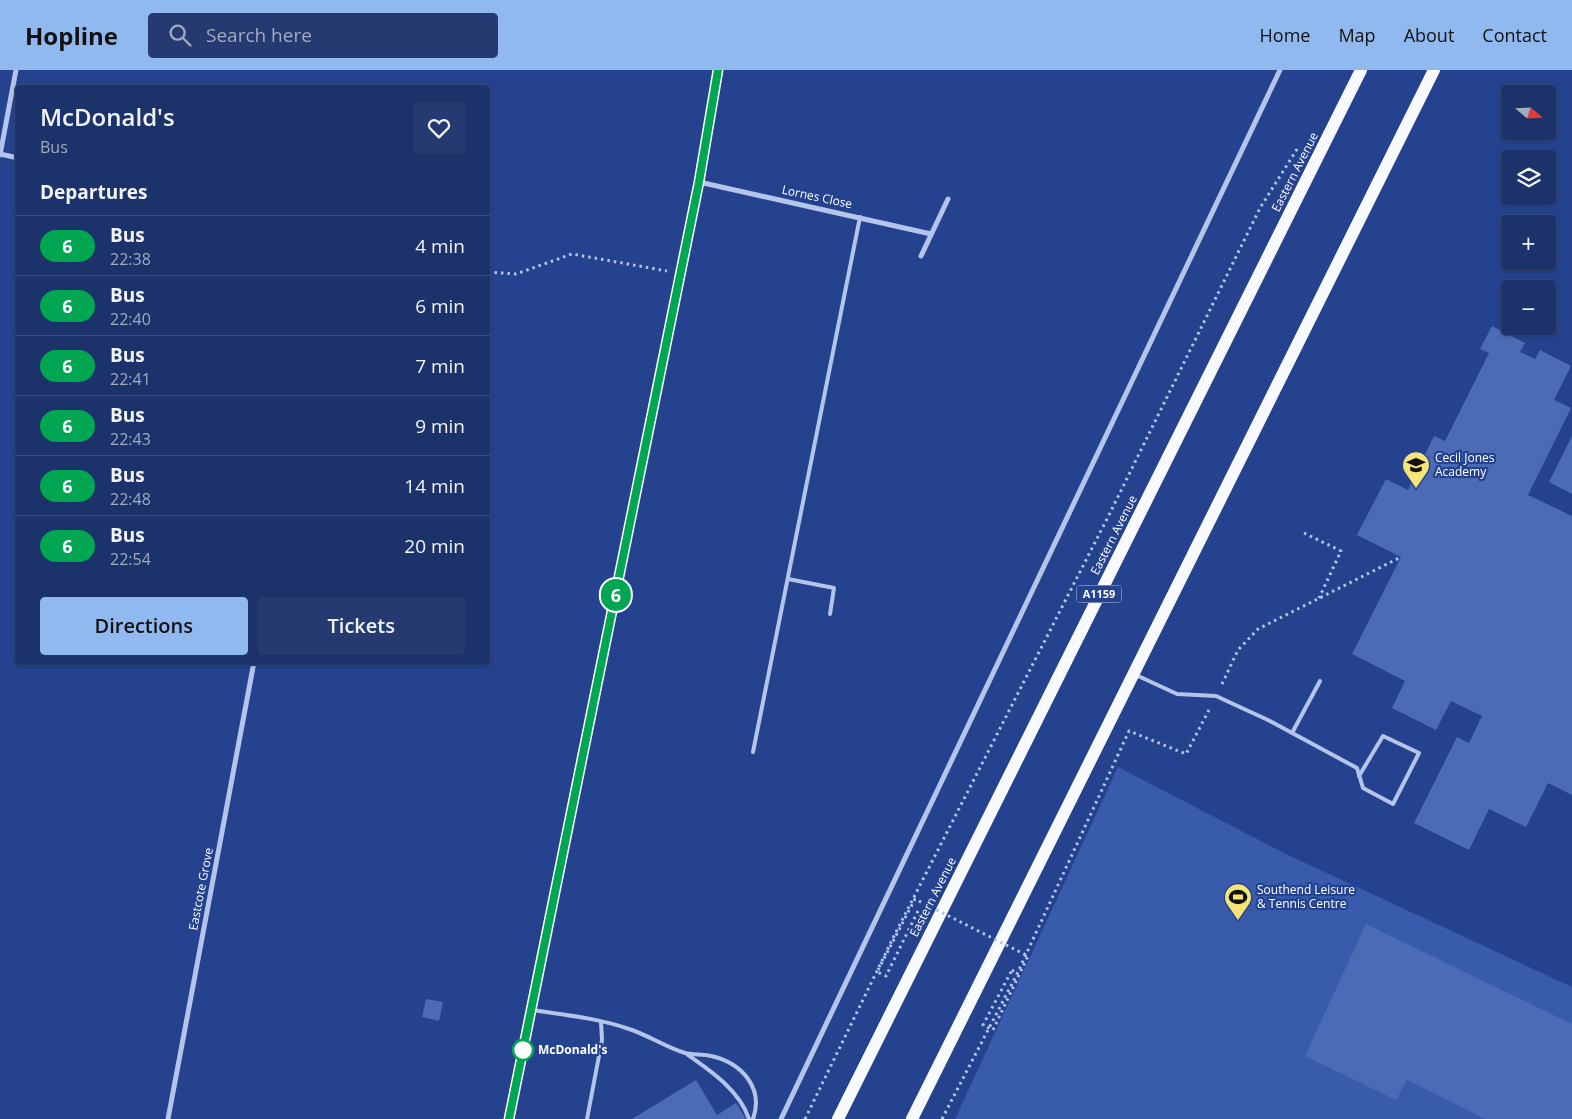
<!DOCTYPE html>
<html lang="en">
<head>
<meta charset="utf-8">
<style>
	:root { --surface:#1b326a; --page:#243a70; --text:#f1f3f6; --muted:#a0aac1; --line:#394d7e; --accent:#90b9f0 }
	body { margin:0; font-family:"Open Sans",sans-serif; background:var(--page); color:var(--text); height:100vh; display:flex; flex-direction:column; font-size:19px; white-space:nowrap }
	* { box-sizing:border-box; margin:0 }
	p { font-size:16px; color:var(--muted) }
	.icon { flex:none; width:28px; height:28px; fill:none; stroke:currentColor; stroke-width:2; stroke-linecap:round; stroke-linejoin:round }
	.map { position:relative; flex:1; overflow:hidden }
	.drawer { position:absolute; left:15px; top:15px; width:475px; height:580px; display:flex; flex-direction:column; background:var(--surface); border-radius:5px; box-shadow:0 1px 4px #0004,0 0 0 1px var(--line) }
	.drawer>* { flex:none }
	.badge { padding:0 10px; border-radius:16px; font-size:18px; line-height:32px }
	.needle { width:32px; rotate:109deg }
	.fabs { position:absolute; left:1501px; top:15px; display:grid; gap:10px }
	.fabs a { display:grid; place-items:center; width:55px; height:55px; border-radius:5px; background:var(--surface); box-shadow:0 1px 4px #0004,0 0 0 1px var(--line); font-size:25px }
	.map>.badge { position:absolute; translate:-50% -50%; box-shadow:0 0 0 2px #fff }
	h2 { padding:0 25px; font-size:19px; line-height:45px }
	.round { display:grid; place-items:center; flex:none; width:52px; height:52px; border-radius:5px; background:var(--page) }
	.overview { display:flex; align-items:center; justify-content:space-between; height:85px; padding:0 25px }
	h1 { font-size:24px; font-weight:600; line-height:38px }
	.cta { display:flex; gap:10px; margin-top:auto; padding:10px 25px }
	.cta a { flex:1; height:58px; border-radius:5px; background:var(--accent); color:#111; font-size:20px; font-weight:600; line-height:58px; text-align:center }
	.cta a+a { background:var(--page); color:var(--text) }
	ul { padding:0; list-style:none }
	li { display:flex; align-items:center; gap:15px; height:60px; padding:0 25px; border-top:1px solid var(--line) }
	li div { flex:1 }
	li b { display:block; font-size:19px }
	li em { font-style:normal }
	li .badge { min-width:55px; font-weight:700; text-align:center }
	header { display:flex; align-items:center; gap:30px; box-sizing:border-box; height:70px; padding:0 25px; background:var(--accent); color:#111 }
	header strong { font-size:24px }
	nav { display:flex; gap:28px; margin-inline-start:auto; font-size:18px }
	.search { width:350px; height:45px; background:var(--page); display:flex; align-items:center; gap:12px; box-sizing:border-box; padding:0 18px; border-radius:5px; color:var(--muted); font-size:19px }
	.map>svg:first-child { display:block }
	.green { fill:#385bab }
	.building { fill:#4c6bb5 }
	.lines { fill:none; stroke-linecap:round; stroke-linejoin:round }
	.path { stroke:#b4c4eb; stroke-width:3; stroke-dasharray:2.5 4; stroke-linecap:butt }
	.lane { stroke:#b4c4eb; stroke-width:4 }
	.street { stroke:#b4c4eb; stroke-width:5 }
	.primary { stroke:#f8faff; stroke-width:12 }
	.path-bridge { stroke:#b4c4eb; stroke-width:3; stroke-dasharray:2.5 4; stroke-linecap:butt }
	.line-casing { stroke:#fff; stroke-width:11 }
	.line { stroke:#00a651; stroke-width:8 }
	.stop-dot { fill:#fff; stroke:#00a651; stroke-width:2.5 }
	.labels { text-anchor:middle; stroke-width:4.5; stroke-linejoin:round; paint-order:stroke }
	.shield { fill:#24428e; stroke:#bdc6dd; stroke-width:1 }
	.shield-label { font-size:11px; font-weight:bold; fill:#fff }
	.street-label { font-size:12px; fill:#fff; stroke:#24428e }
	.poi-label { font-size:12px; fill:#fff; stroke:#24428e; text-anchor:start }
	.stop-label { font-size:12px; font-weight:bold; fill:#fff; stroke:#24428e; text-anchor:start }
</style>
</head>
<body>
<header>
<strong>Hopline</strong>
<div class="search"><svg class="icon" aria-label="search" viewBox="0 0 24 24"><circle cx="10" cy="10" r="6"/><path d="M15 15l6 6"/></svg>Search here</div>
<nav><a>Home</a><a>Map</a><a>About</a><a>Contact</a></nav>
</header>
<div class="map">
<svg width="1572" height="1049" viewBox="0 0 1572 1049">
	<rect width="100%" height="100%" fill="#24428e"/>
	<polygon class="green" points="1118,697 1288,785 1572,917 1572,1049 955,1049"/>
	<g class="building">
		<polygon points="1492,256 1525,273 1520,282 1535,289 1540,280 1571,296 1554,330 1571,338 1528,425 1572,446 1572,725 1548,713 1526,757 1489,739 1469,780 1414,753 1457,667 1469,673 1482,646 1451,631 1436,660 1392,638 1405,611 1352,584 1401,487 1357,465 1386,409 1408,420 1434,366 1445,371 1489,283 1480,279"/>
		<polygon points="1572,366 1572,424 1549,412"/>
		<polygon points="1366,854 1572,954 1572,1049 1485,1049 1407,1010 1396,1030 1305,986"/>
		<polygon points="426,929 443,932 439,951 422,947"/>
		<polygon points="696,1010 717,1045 736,1033 746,1049 632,1049"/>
	</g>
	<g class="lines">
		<g class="path">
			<polyline points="488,202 516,204 572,184 667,201"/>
			<polyline points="1304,463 1341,481 1319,528"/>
			<polyline points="1222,614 1238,580 1258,559 1401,487"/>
			<polyline points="1012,900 1017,904"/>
			<polyline points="805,1049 894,866 1109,445 1260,138 1299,76"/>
			<polyline points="942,1049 1017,904 1129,661 1186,684 1209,640"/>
		</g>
		<g class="lane">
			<polyline points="788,509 834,518 830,544"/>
			<polyline points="1136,605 1177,624 1216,626 1268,650 1357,698 1363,718 1393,734 1419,683 1383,666 1359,706"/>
			<polyline points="1292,663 1320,611"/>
			<polyline points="753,682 860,147"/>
			<path d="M532,940C564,945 598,948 629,959C648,965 665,977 685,983C693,985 703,984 711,986C742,993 764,1018 753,1049"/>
			<path d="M688,985C711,1001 740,1021 749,1049"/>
			<polyline points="587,1049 602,970 601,952"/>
		</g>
		<g class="street">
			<polyline points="0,84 18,88"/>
			<polyline points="0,85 16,0"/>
			<polyline points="699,112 931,164"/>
			<polyline points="921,186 948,129"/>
			<polyline points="168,1049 254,592"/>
			<polyline points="509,1049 699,112 718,0"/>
			<polyline points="781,1049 1280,0"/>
		</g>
		<g class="primary">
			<polyline points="838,1049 1361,0"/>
			<polyline points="912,1049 1434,0"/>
		</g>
		<polyline class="path-bridge" points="918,841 886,906 877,902 915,829 1028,886 993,960 983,955 1012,900"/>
	</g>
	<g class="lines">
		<g class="line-casing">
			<polyline id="line" points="509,1049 699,112 718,0"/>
		</g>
		<use href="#line" class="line"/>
	</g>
	<defs>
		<g id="school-pin" transform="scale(1.4375)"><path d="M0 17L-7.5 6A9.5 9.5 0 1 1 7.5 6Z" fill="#f6e477" stroke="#24428e"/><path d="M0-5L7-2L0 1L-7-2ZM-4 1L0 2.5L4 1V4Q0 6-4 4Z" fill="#111"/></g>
		<g id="stadium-pin" transform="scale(1.4375)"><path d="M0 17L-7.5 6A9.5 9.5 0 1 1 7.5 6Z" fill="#f6e477" stroke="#24428e"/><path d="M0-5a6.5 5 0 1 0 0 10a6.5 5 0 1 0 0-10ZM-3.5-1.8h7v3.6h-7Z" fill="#111"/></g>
	</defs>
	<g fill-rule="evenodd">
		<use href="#school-pin" x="1416" y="395"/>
		<use href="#stadium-pin" x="1238" y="827"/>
	</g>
	<circle class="stop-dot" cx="523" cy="980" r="10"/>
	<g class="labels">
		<rect class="shield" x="1076.5" y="515.5" width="45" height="17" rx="4"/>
		<g class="shield-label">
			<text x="1099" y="528">A1159</text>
		</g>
		<g class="street-label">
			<text transform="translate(1295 102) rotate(-63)" y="4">Eastern Avenue</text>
			<text transform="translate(817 127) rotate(12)" y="4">Lornes Close</text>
			<text transform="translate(1114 465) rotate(-63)" y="4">Eastern Avenue</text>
			<text transform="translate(201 819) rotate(-79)" y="4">Eastcote Grove</text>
			<text transform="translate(933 827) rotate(-63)" y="4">Eastern Avenue</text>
		</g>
		<g class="poi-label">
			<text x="1435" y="392">Cecil Jones<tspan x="1435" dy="14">Academy</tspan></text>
			<text x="1257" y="824">Southend Leisure<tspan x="1257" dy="14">&amp; Tennis Centre</tspan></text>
		</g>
		<g class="stop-label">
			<text x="538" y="984">McDonald's</text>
		</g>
	</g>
</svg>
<div class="fabs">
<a><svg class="needle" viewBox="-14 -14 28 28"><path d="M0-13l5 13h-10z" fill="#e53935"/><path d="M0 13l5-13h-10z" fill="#a0aac1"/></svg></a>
<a><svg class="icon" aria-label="layers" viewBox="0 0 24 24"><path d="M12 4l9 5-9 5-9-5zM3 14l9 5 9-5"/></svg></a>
<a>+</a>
<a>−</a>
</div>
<b class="badge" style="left:616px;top:525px;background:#00a651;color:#fff">6</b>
<section class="drawer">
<div class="overview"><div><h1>McDonald's</h1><p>Bus</p></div><a class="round"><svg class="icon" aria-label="heart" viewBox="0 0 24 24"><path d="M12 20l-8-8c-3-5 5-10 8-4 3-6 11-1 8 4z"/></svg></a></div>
<h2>Departures</h2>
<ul>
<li><span class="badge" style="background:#00a651;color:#fff">6</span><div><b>Bus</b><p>22:38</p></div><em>4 min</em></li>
<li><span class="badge" style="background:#00a651;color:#fff">6</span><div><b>Bus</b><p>22:40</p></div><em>6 min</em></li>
<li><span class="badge" style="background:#00a651;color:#fff">6</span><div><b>Bus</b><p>22:41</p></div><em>7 min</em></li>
<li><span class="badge" style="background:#00a651;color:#fff">6</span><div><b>Bus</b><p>22:43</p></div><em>9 min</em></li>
<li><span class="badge" style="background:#00a651;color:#fff">6</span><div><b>Bus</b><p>22:48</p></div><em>14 min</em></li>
<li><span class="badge" style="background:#00a651;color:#fff">6</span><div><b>Bus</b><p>22:54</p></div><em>20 min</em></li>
</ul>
<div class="cta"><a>Directions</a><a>Tickets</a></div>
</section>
</div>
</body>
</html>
